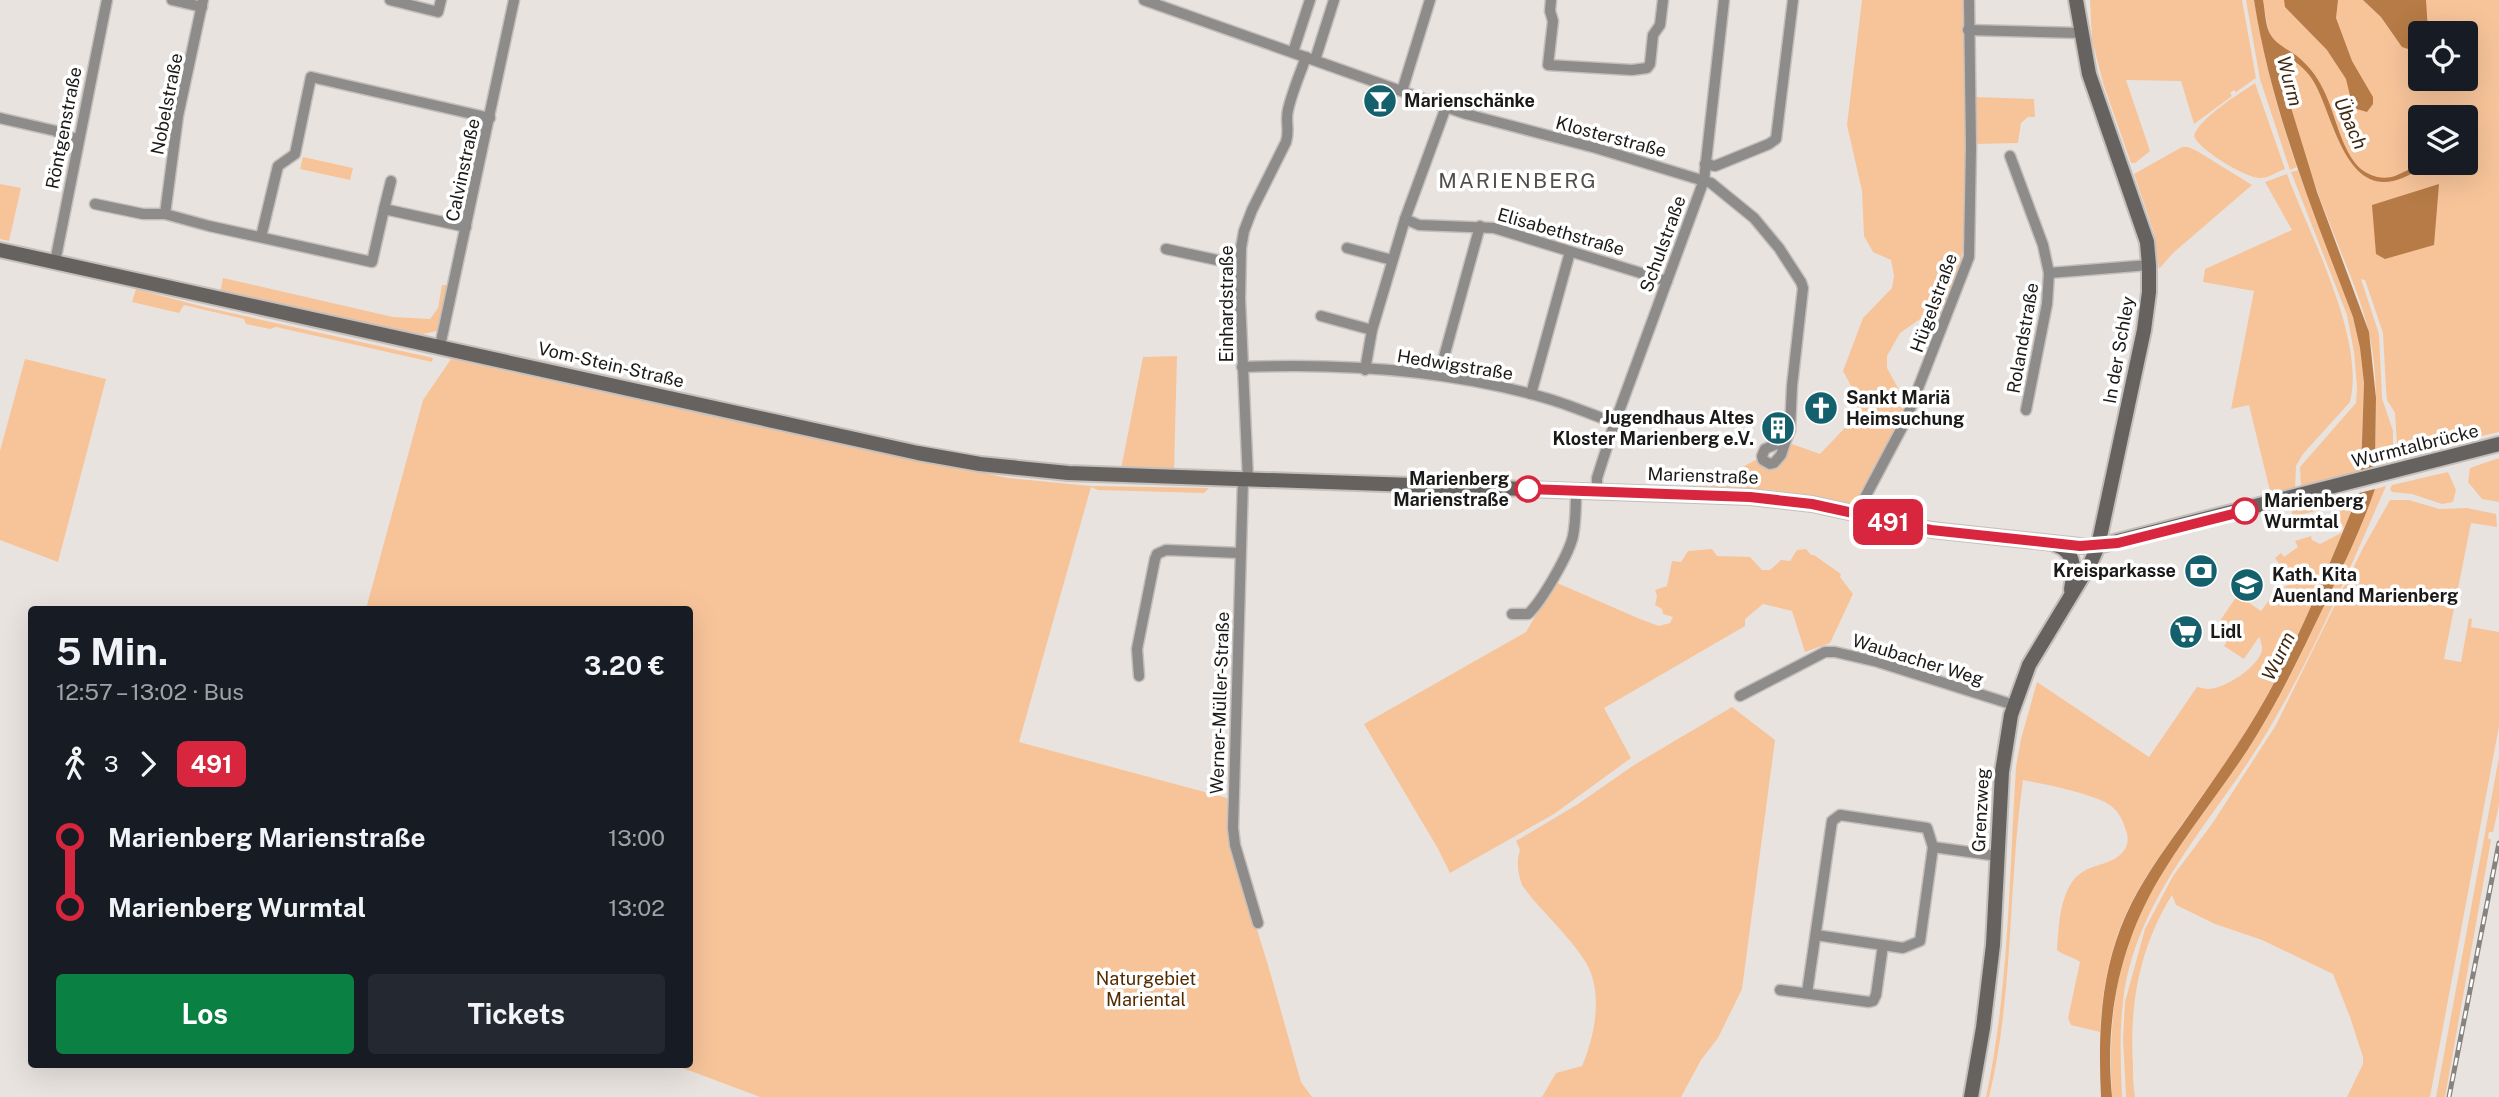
<!DOCTYPE html>
<html lang="de">
<head>
<meta charset="utf-8">
<style>
	:root { --surface:#171b24; --page:#242831; --text:#f1f3f6; --muted:#9ea1a6; --accent:#0b8043 }
	body { margin:0; font-family:"Public Sans",sans-serif; background:var(--page); color:var(--text); height:100vh; display:flex; flex-direction:column; font-size:26px; white-space:nowrap }
	* { box-sizing:border-box; margin:0 }
	p { font-size:23px; color:var(--muted) }
	.icon { flex:none; width:38px; height:38px; fill:none; stroke:currentColor; stroke-width:2; stroke-linecap:round; stroke-linejoin:round }
	.map { position:relative; flex:1; overflow:hidden }
	.sheet { position:absolute; left:28px; top:606px; width:665px; height:462px; display:flex; flex-direction:column; background:var(--surface); border-radius:7px; box-shadow:0 7px 28px #0002 }
	.sheet>* { flex:none }
	.badge { padding:0 14px; border-radius:10px; font-size:24px; line-height:46px }
	.tools { position:absolute; left:2408px; top:21px; display:grid; gap:14px }
	.tools a { display:grid; place-items:center; width:70px; height:70px; border-radius:7px; background:var(--surface); box-shadow:0 7px 28px #0002; font-size:35px }
	.map>.badge { position:absolute; translate:-50% -50%; box-shadow:0 0 0 4px #fff }
	.legs { display:flex; align-items:center; gap:10px; height:77px; padding:0 28px; font-size:23px }
	.legs p { margin-inline-start:auto }
	.headline { display:flex; align-items:center; justify-content:space-between; height:119px; padding:0 28px }
	h1 { font-size:38px; font-weight:700; line-height:52px }
	.button { display:flex; gap:14px; margin-top:auto; padding:14px 28px }
	.button a { flex:1; height:80px; border-radius:7px; background:var(--accent); color:#fff; font-size:28px; font-weight:700; line-height:80px; text-align:center }
	.button a+a { background:var(--page); color:var(--text) }
	ul { padding:0 28px; list-style:none }
	li { display:flex; align-items:center; gap:24px; height:70px; font-size:26px }
	li i { display:grid; place-items:center; width:10px; height:100%; margin:0 9px; background:currentColor }
	li i::after { content:''; width:18px; height:18px; margin:-9px; border:5px solid; border-radius:50%; background:var(--surface) }
	li p { margin-inline-start:auto }
	li:first-child i { background:linear-gradient(#0000 50%,currentColor 0) }
	li:last-child i { background:linear-gradient(currentColor 50%,#0000 0) }
	.map>svg:first-child { display:block }
	.green { fill:#f7c49a; fill-rule:evenodd }
	.water { fill:#b67b46 }
	.lines { fill:none; stroke-linecap:round; stroke-linejoin:round }
	.street-casing { stroke:#c4bfbb; stroke-width:13 }
	.secondary-casing { stroke:#c4bfbb; stroke-width:18 }
	.street { stroke:#8e8c8a; stroke-width:10 }
	.secondary { stroke:#65625f; stroke-width:14 }
	.rail-casing { stroke:#87837f; stroke-width:5 }
	.rail { stroke:#fff; stroke-width:2.5; stroke-dasharray:8; stroke-linecap:butt }
	.line-1-casing { stroke:#fff; stroke-width:16 }
	.line-1 { stroke:#d7263d; stroke-width:10 }
	.stop-1-dot { fill:#fff; stroke:#d7263d; stroke-width:3.5 }
	.labels { text-anchor:middle; stroke-width:7; stroke-linejoin:round; paint-order:stroke }
	.poi-label { font-size:18px; font-weight:bold; fill:#1c1a18; stroke:#fff; text-anchor:start }
	.street-label { font-size:18px; fill:#1c1a18; stroke:#fff }
	.stop-label { font-size:18px; font-weight:bold; fill:#1c1a18; stroke:#fff; text-anchor:end }
	.park-label { font-size:18px; fill:#532b00; stroke:#fff }
	.water-label { font-size:19px; font-style:italic; fill:#412810; stroke:#fff }
	.quarter-label { font-size:21px; letter-spacing:2px; fill:#534e4a; stroke:#fff }
</style>
</head>
<body>
<div class="map">
<svg width="2499" height="1097" viewBox="0 0 2499 1097">
	<rect width="100%" height="100%" fill="#e9e3df"/>
	<g class="green">
		<path d="M1862,0H1965L1966,220C1964,260 1955,282 1942,319L1923,317L1900,333L1887,356V368L1898,388L1904,413L1879,464L1856,503C1845,508 1826,499 1814,497C1777,489 1737,487 1700,487V482L1741,468L1759,458L1781,464L1785,448L1792,444L1820,454L1857,415L1856,395L1843,371L1863,318L1892,288L1894,276L1891,260L1873,252L1864,236L1862,191L1847,125Z"/>
		<polygon points="2090,0 2242,0 2256,78 2236,92 2234,90 2230,93 2232,96 2194,124 2181,81 2126,80 2150,151 2135,163 2131,163 2103,83 2092,40"/>
		<path d="M2246,0H2254C2263,57 2278,112 2297,167L2290,170L2260,79Z"/>
		<path d="M2263,0H2499V432L2465,440L2398,461L2395,413L2387,400L2386,389L2383,333L2365,280L2361,279L2379,334L2382,398L2393,431V461L2375,466C2376,421 2379,373 2368,329C2358,289 2340,252 2326,214C2300,148 2273,69 2263,0ZM2420,33H2466V79H2420ZM2420,117H2466V163H2420Z"/>
		<path d="M2255,83L2285,169C2277,172 2267,179 2259,178C2244,177 2198,149 2194,136C2199,118 2239,94 2255,83Z"/>
		<polygon points="1975,97 2034,99 2035,117 2028,117 2021,123 2018,143 1976,144"/>
		<polygon points="2182,147 2188,147 2197,151 2252,185 2173,253 2159,269 2154,233 2134,174"/>
		<polygon points="303,157 353,168 350,180 300,169"/>
		<polygon points="2298,170 2353,317 2360,348 2364,383 2361,471 2301,489 2300,467 2356,403 2357,387 2354,352 2347,315 2291,172"/>
		<path d="M2287,174C2309,234 2366,339 2350,402L2303,454L2296,466L2295,489L2271,495L2249,405L2231,409L2254,291L2203,282L2205,269L2292,230L2265,182Z"/>
		<polygon points="0,184 21,188 9,241 0,239"/>
		<polygon points="223,278 393,317 430,319 438,308 442,285 450,285 442,326 437,331 423,334 348,322 220,293"/>
		<polygon points="136,289 204,307 433,358 432,362 276,327 270,329 246,324 244,319 184,305 179,313 132,302"/>
		<polygon points="1177,356 1174,471 1121,469 1143,357"/>
		<polygon points="25,359 106,379 58,562 0,540 0,451"/>
		<polygon points="451,359 859,449 1009,478 1091,486 1209,488 1204,493 1098,490 1091,487 1019,742 1227,798 1228,831 1236,862 1268,965 1301,1082 1312,1097 760,1097 672,1064 690,1064 690,609 366,609 423,400"/>
		<polygon points="2499,458 2499,502 2482,499 2468,482 2470,468"/>
		<polygon points="2448,472 2456,490 2453,502 2442,504 2412,494 2392,492 2390,489 2392,485"/>
		<path d="M2386,486C2349,570 2313,656 2266,734C2214,821 2135,897 2123,1002C2119,1033 2121,1065 2122,1097H2112C2107,1011 2118,943 2165,869C2194,822 2230,780 2258,733C2283,692 2303,649 2324,606C2342,568 2361,530 2375,489Z"/>
		<path d="M2359,493C2330,561 2303,631 2267,696C2242,741 2212,782 2182,824C2162,853 2141,881 2126,914C2109,951 2102,992 2100,1032L2071,1025L2068,1018L2080,962C2072,956 2064,956 2057,950C2059,927 2059,902 2072,882C2086,862 2108,868 2122,853C2129,845 2129,837 2125,828C2123,820 2118,811 2111,806C2096,794 2043,784 2023,780C2008,884 2014,995 1989,1097H1986C2009,990 2009,877 2016,767L2021,739L2037,682L2149,757L2197,687C2198,687 2206,689 2208,689C2224,689 2263,665 2262,647C2262,646 2260,638 2259,637L2244,659L2224,646L2227,641L2213,631L2241,590L2248,595L2245,600L2261,611L2272,596L2292,582L2275,558L2281,553L2284,557L2298,547L2295,541L2311,536L2312,540L2320,544L2345,531L2340,520L2339,505L2292,517V510Z"/>
		<path d="M2390,500H2409L2439,509L2467,508L2496,514L2497,527L2471,523L2444,659L2461,662L2469,618L2472,619L2471,627L2499,632V726L2430,1097H2347L2363,1064V1057L2350,1017L2333,974L2262,940L2215,924L2176,905L2172,895C2140,946 2129,1005 2133,1065C2133,1076 2133,1086 2135,1097H2126L2123,1038L2125,1002L2145,929L2173,876L2212,824L2276,725L2363,548Z"/>
		<polygon points="1712,549 1717,556 1750,557 1762,570 1770,570 1781,560 1790,561 1797,550 1806,549 1811,555 1814,555 1841,574 1840,577 1853,594 1830,643 1805,652 1792,611 1763,604 1745,619 1745,626 1604,708 1631,758 1554,814 1450,873 1437,847 1364,724 1526,632 1555,582 1640,619 1659,626 1670,623 1673,617 1663,614 1662,609 1655,605 1657,596 1655,590 1667,586 1672,561 1681,562 1688,551"/>
		<path d="M1732,707L1775,740L1742,989L1718,1038L1701,1060L1681,1097H1542L1556,1073L1582,1066C1595,1036 1604,991 1585,961C1567,933 1541,912 1522,885C1518,873 1516,862 1520,850L1516,841L1578,804L1634,765Z"/>
		<polygon points="2499,757 2499,805 2493,832 2489,832 2488,838 2491,840 2445,1097 2436,1097"/>
	</g>
	<g class="water">
		<path d="M2254,0H2263C2265,10 2265,22 2269,32C2274,43 2287,49 2297,56C2308,65 2317,76 2323,89C2336,113 2342,160 2367,173C2396,188 2406,163 2432,163C2420,168 2405,179 2393,181C2345,192 2332,114 2315,84C2309,72 2297,62 2285,55L2279,56L2277,62L2317,192L2369,332L2376,398L2375,466L2361,471L2364,383L2360,348L2353,317C2314,214 2271,110 2254,0Z"/>
		<polygon points="2284,0 2338,0 2336,18 2352,61 2373,97 2373,104 2367,112 2353,108 2346,79 2327,50 2285,7"/>
		<polygon points="2363,0 2426,0 2428,31 2432,33 2420,33 2420,53 2402,47 2381,17"/>
		<polygon points="2439,184 2434,245 2385,259 2376,254 2372,205"/>
		<path d="M2375,489C2361,530 2342,568 2324,606C2303,649 2283,692 2258,733C2230,780 2194,822 2165,869C2121,938 2104,1016 2112,1097H2101C2098,1035 2100,973 2126,915C2141,882 2161,854 2182,825C2211,783 2242,741 2267,696C2303,631 2330,562 2359,493Z"/>
	</g>
	<g class="lines">
		<g class="street-casing">
			<g id="street">
				<polyline points="172,0 202,7"/>
				<polyline points="390,0 438,12 441,0"/>
				<polyline points="1144,0 1466,114 1596,148 1711,183 1754,218 1779,248 1801,282 1803,288 1792,386 1790,430 1786,440 1765,449 1762,456 1763,460 1770,464 1774,463 1781,455 1786,440"/>
				<polyline points="1551,0 1550,11 1553,21 1548,65 1632,70 1647,68 1650,64 1653,35 1660,25 1663,0"/>
				<polyline points="1968,30 2080,33"/>
				<polyline points="1293,52 1310,0"/>
				<polyline points="1315,60 1334,0"/>
				<polyline points="1402,91 1430,0"/>
				<polyline points="0,118 56,131 61,135 78,139"/>
				<polyline points="2010,156 2043,245 2049,273 2047,304 2026,410"/>
				<polyline points="1705,164 1715,166 1769,144 1776,139 1793,0"/>
				<polyline points="95,204 143,214 165,214 209,226 372,262 384,209 466,227"/>
				<polyline points="384,209 391,181"/>
				<polyline points="165,214 178,116 203,0"/>
				<polyline points="1405,219 1419,225 1494,228 1667,281"/>
				<polyline points="261,237 278,166 295,154 311,77 490,118"/>
				<polyline points="1347,248 1392,260"/>
				<polyline points="1166,249 1240,265"/>
				<polyline points="55,262 107,0"/>
				<polyline points="2049,273 2149,265"/>
				<polyline points="1321,316 1372,330"/>
				<polyline points="440,346 514,0"/>
				<path d="M1242,367C1345,363 1451,370 1549,399C1572,406 1593,415 1615,423"/>
				<polyline points="1365,370 1372,330 1405,219 1446,107"/>
				<polyline points="1439,375 1480,226"/>
				<polyline points="1531,394 1570,252"/>
				<polyline points="1243,480 1233,828 1235,845 1258,923"/>
				<path d="M1248,480L1240,299L1241,248L1244,231L1252,210L1286,142C1290,129 1285,122 1288,110C1292,92 1300,74 1306,57"/>
				<polyline points="1597,491 1597,478 1614,425 1704,180 1724,0"/>
				<polyline points="1858,515 1862,503 1905,422 1969,257 1971,146 1969,0"/>
				<path d="M1512,614H1528C1542,601 1569,554 1573,536C1576,521 1576,505 1576,490"/>
				<polyline points="1139,676 1137,649 1155,559 1157,554 1166,550 1240,553"/>
				<polyline points="1740,696 1825,652 1835,652 1878,662 2014,705"/>
				<polyline points="1933,847 1998,856"/>
				<polyline points="1780,990 1869,1002 1873,1001 1876,995 1883,945"/>
				<polyline points="1807,993 1832,821 1840,815 1927,828 1933,847 1920,941 1903,948 1816,935"/>
			</g>
		</g>
		<g class="secondary-casing">
			<g id="secondary">
				<polyline points="0,250 918,453 980,464 1068,473 1750,497 1812,504 1932,530 2080,546 2098,546 2499,444"/>
				<path d="M2056,545C2077,552 2074,572 2071,590"/>
				<polyline points="1971,1097 1983,1028 1993,945 2002,772 2011,715 2029,665 2090,564 2098,546 2144,330 2149,292 2149,265 2147,242 2089,74 2076,0"/>
			</g>
		</g>
		<use href="#street" class="street"/>
		<use href="#secondary" class="secondary"/>
		<g class="rail-casing">
			<polyline id="rail" points="2449,1097 2499,843"/>
		</g>
		<use href="#rail" class="rail"/>
	</g>
	<g class="lines">
		<g class="line-1-casing">
			<polyline id="line-1" points="1528,489 1750,497 1812,504 1931,530 2080,546 2118,543 2245,511"/>
		</g>
		<use href="#line-1" class="line-1"/>
	</g>
	<defs>
		<g id="bar-disc" transform="scale(1.75)"><circle r="9.5" fill="#14606c" stroke="#fff"/><path d="M-6-5H6L.8 .8V4.5H3.5V6h-7V4.5H-.8V.8Z" fill="#fff"/></g>
		<g id="church-disc" transform="scale(1.75)"><circle r="9.5" fill="#14606c" stroke="#fff"/><path d="M-1.2-6h2.4v3.5h3.3v2.4h-3.3V6h-2.4V-.1h-3.3v-2.4h3.3Z" fill="#fff"/></g>
		<g id="building-disc" transform="scale(1.75)"><circle r="9.5" fill="#14606c" stroke="#fff"/><path d="M-4-6H4V6H1V3H-1V6H-4ZM-2.5-4.3h1.7v1.8h-1.7ZM.8-4.3h1.7v1.8H.8ZM-2.5-1h1.7V.8h-1.7ZM.8-1h1.7V.8H.8Z" fill="#fff"/></g>
		<g id="bank-disc" transform="scale(1.75)"><circle r="9.5" fill="#14606c" stroke="#fff"/><path d="M-6-4H6V4H-6ZM0-2.3a2.3 2.3 0 1 0 0 4.6a2.3 2.3 0 1 0 0-4.6Z" fill="#fff"/></g>
		<g id="school-disc" transform="scale(1.75)"><circle r="9.5" fill="#14606c" stroke="#fff"/><path d="M0-5L7-2L0 1L-7-2ZM-4 1L0 2.5L4 1V4Q0 6-4 4Z" fill="#fff"/></g>
		<g id="supermarket-disc" transform="scale(1.75)"><circle r="9.5" fill="#14606c" stroke="#fff"/><path d="M-6-5.5h2.5l.6 2H6L4.5 2H-2.5L-4.4-4H-6ZM-1.5 3.2a1.3 1.3 0 1 0 .1 0ZM3 3.2a1.3 1.3 0 1 0 .1 0Z" fill="#fff"/></g>
	</defs>
	<g fill-rule="evenodd">
		<use href="#bar-disc" x="1380" y="101"/>
		<use href="#church-disc" x="1821" y="408"/>
		<use href="#building-disc" x="1778" y="428"/>
		<use href="#bank-disc" x="2201" y="571"/>
		<use href="#school-disc" x="2247" y="585"/>
		<use href="#supermarket-disc" x="2186" y="632"/>
	</g>
	<g class="stop-1-dot">
		<circle cx="1528" cy="489" r="12"/>
		<circle cx="2245" cy="511" r="12"/>
	</g>
	<g class="labels">
		<g class="poi-label">
			<text x="1404" y="107">Marienschänke</text>
			<text x="1846" y="404">Sankt Mariä<tspan x="1846" dy="21">Heimsuchung</tspan></text>
			<text x="1754" y="424" text-anchor="end">Jugendhaus Altes<tspan x="1754" dy="21">Kloster Marienberg e.V.</tspan></text>
			<text x="2176" y="577" text-anchor="end">Kreisparkasse</text>
			<text x="2272" y="581">Kath. Kita<tspan x="2272" dy="21">Auenland Marienberg</tspan></text>
			<text x="2210" y="638">Lidl</text>
		</g>
		<g class="street-label">
			<text transform="translate(167 104) rotate(-79)" y="6">Nobelstraße</text>
			<text transform="translate(64 128) rotate(-79)" y="6">Röntgenstraße</text>
			<text transform="translate(1611 137) rotate(15)" y="6">Klosterstraße</text>
			<text transform="translate(463 170) rotate(-78)" y="6">Calvinstraße</text>
			<text transform="translate(1561 232) rotate(16)" y="6">Elisabethstraße</text>
			<text transform="translate(1663 244) rotate(-70)" y="6">Schulstraße</text>
			<text transform="translate(1934 303) rotate(-70)" y="6">Hügelstraße</text>
			<text transform="translate(1227 304) rotate(-90)" y="6">Einhardstraße</text>
			<text transform="translate(2023 338) rotate(-80)" y="6">Rolandstraße</text>
			<text transform="translate(2119 350) rotate(-80)" y="6">In der Schley</text>
			<text transform="translate(611 365) rotate(13)" y="6">Vom-Stein-Straße</text>
			<text transform="translate(1455 365) rotate(9)" y="6">Hedwigstraße</text>
			<text transform="translate(2415 446) rotate(-14)" y="6">Wurmtalbrücke</text>
			<text transform="translate(1703 476) rotate(2)" y="6">Marienstraße</text>
			<text transform="translate(1918 660) rotate(17)" y="6">Waubacher Weg</text>
			<text transform="translate(1220 703) rotate(-88)" y="6">Werner-Müller-Straße</text>
			<text transform="translate(1981 810) rotate(-87)" y="6">Grenzweg</text>
		</g>
		<g class="stop-label">
			<text x="1509" y="485">Marienberg<tspan x="1509" dy="21">Marienstraße</tspan></text>
			<text x="2264" y="507" text-anchor="start">Marienberg<tspan x="2264" dy="21">Wurmtal</tspan></text>
		</g>
		<g class="park-label">
			<text x="1146" y="985">Naturgebiet<tspan x="1146" dy="21">Mariental</tspan></text>
		</g>
		<g class="water-label">
			<text transform="translate(2290 81) rotate(75)" y="7">Wurm</text>
			<text transform="translate(2351 123) rotate(66)" y="7">Übach</text>
			<text transform="translate(2278 656) rotate(-64)" y="7">Wurm</text>
		</g>
		<g class="quarter-label">
			<text x="1518" y="188">MARIENBERG</text>
		</g>
	</g>
</svg>
<div class="tools">
<a><svg class="icon" aria-label="locate" viewBox="0 0 24 24"><circle cx="12" cy="12" r="6"/><path d="M12 2v4M12 18v4M2 12h4M18 12h4"/></svg></a>
<a><svg class="icon" aria-label="layers" viewBox="0 0 24 24"><path d="M12 4l9 5-9 5-9-5zM3 14l9 5 9-5"/></svg></a>
</div>
<b class="badge" style="left:1888px;top:522px;background:#d7263d;color:#fff">491</b>
<section class="sheet">
<div class="headline"><div><h1>5 Min.</h1><p>12:57 – 13:02 · Bus</p></div><b>3.20 €</b></div>
<div class="legs"><svg class="icon" aria-label="walk" viewBox="0 0 24 24"><circle cx="13" cy="4" r="2"/><path d="M13 8l-2 6 4 7M11 14l-3 7M7 12l3-4h3l4 4"/></svg>3<svg class="icon" aria-label="forward" viewBox="0 0 24 24"><path d="M9 5l7 7-7 7"/></svg><b class="badge" style="background:#d7263d;color:#fff">491</b></div>
<ul>
<li><i style="color:#d7263d"></i><b>Marienberg Marienstraße</b><p>13:00</p></li>
<li><i style="color:#d7263d"></i><b>Marienberg Wurmtal</b><p>13:02</p></li>
</ul>
<div class="button"><a>Los</a><a>Tickets</a></div>
</section>
</div>
</body>
</html>
